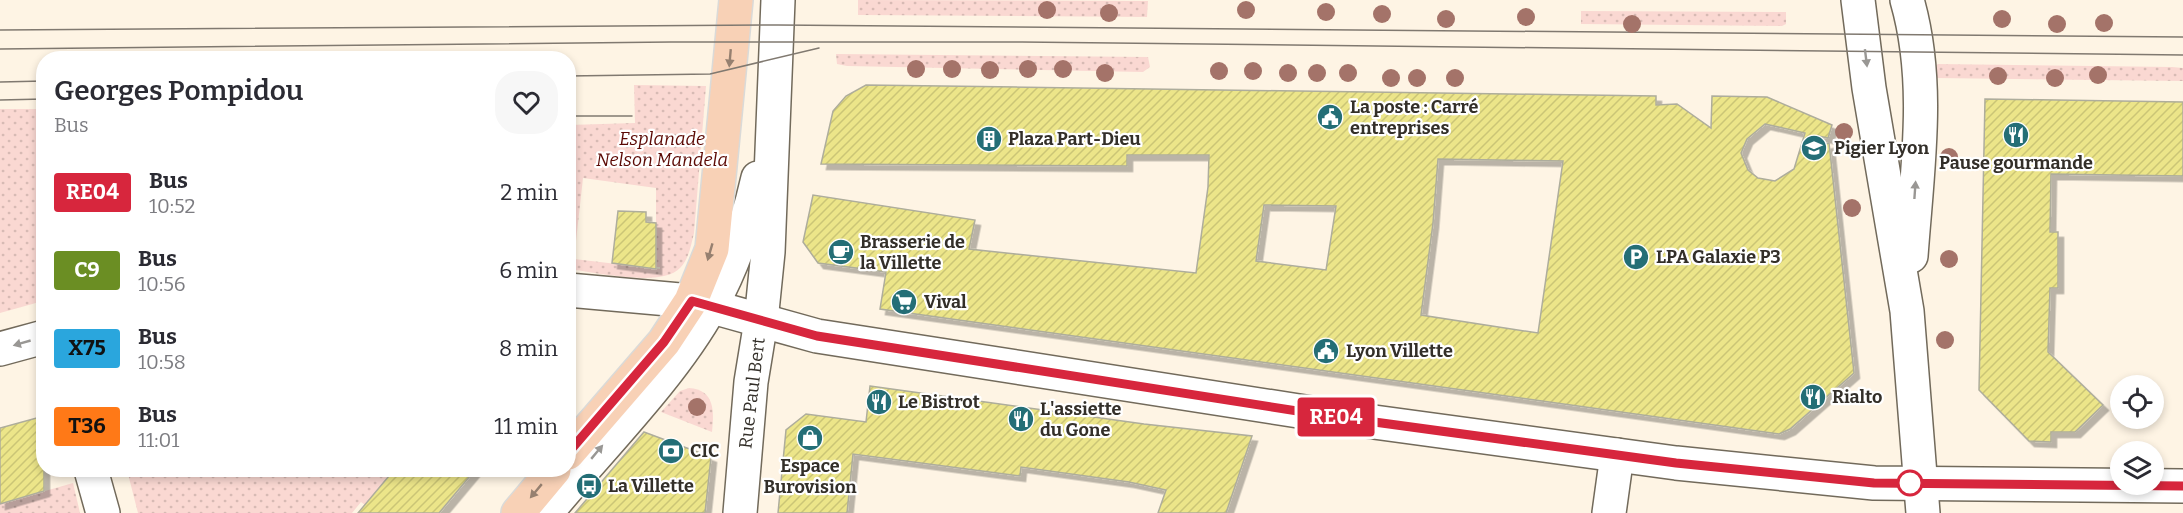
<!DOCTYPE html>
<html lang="en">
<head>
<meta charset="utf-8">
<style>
	:root { --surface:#fff; --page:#f7f7f7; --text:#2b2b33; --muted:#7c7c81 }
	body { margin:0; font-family:Bitter,serif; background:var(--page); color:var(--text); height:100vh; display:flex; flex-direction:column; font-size:22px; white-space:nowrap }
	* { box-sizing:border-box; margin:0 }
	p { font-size:20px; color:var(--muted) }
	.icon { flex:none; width:33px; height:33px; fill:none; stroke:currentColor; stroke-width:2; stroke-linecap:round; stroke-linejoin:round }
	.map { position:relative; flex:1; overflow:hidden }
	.drawer { position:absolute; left:36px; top:51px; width:540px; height:426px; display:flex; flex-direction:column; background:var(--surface); border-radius:24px; box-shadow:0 3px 9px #0003 }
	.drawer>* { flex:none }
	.badge { padding:0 12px; border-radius:4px; font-size:21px; line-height:39px }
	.fabs { position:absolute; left:2110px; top:375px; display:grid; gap:12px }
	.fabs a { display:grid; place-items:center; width:54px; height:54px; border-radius:50%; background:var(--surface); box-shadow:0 3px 9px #0003; font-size:30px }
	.map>.badge { position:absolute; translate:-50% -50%; box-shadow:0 0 0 3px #fff }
	.round { display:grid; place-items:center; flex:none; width:63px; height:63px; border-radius:24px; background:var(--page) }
	.headline { display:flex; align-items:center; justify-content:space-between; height:102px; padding:0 18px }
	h1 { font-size:28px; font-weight:600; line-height:45px }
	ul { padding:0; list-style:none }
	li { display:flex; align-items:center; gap:18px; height:78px; padding:0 18px }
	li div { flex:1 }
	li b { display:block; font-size:22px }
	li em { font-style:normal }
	li .badge { min-width:66px; font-weight:700; text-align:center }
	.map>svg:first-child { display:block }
	.green { fill:url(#green-dots); fill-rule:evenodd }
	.building { fill:url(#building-hatch); stroke:#aead9c; stroke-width:1.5; fill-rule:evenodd; filter:url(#shadow) }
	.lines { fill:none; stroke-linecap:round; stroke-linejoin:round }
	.minor-casing { stroke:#726a5b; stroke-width:36 }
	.major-casing { stroke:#dadad8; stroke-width:36 }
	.minor { stroke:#fff; stroke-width:33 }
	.major { stroke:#f8d1b6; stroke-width:33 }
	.tram { stroke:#807970; stroke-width:1.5 }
	.tree { fill:#a47369 }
	.oneway { fill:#968070 }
	.oneway2 { fill:#999794 }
	.line-casing { stroke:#fff; stroke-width:14 }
	.line { stroke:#d7263d; stroke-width:9 }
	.stop-dot { fill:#fff; stroke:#d7263d; stroke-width:3 }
	.labels { text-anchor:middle; stroke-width:4.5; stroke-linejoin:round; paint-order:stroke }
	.poi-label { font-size:18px; font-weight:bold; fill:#332f29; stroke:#fff; text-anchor:start }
	.park-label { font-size:18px; font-style:italic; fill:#5b0904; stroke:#fff }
	.street-label { font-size:18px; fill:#332f29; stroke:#fff }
</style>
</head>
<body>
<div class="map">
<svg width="2183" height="513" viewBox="0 0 2183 513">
	<defs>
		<pattern id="green-dots" width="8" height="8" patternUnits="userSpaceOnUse" patternTransform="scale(1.5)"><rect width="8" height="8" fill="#fad8d2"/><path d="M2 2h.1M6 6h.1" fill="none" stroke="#d7bab4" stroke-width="1.8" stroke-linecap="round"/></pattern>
		<pattern id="building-hatch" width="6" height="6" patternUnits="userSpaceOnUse" patternTransform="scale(1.5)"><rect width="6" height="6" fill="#ece589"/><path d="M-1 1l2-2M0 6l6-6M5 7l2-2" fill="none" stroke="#cbc576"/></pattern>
		<filter id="shadow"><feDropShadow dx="5.5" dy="5.5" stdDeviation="0" flood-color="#0004"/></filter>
	</defs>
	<rect width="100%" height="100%" fill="#fef4e4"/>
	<g class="green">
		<polygon points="858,0 1148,1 1147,17 858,15"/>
		<polygon points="1581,11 1786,12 1786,24 1782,26 1581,24"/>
		<polygon points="836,54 1148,57 1150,67 1143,72 847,66 837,64"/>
		<polygon points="1938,64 2172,67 2183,68 2183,81 1935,78 1935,66"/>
		<path d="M634,85L706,86L694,233C691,245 689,259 680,268C661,288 595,272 569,269V125L635,123ZM583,178L656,188V267H660V269L574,259Z"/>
		<polygon points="0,109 44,109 43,301 0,313"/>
		<path d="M689,388C715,390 714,411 712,432L661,412L680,391Z"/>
		<polygon points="127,470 394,470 365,505 361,502 352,513 138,513"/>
		<polygon points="73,483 80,513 0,513 0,504"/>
	</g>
	<g class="building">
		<path d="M866,85L1656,96V105L1677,104L1711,128L1712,96L1767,97L1832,125L1828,138L1819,136L1824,144L1829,143L1854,373L1790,429L1779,434L880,309L886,272L818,263L803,242L813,195L975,220L969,249L1196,273L1208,187L1209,155H1127V166L821,164L833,111L846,96ZM1765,124L1805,133L1794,169L1775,181L1758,178L1748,170L1741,153L1747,139ZM1438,159L1563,161L1538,333L1421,315L1433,223ZM1264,205L1336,206L1326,270L1256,261Z"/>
		<polygon points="1985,99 2183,102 2183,176 2051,174 2050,232 2058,232 2058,288 2050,288 2048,352 2103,405 2075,432 2051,432 2051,442 2029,441 1979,390"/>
		<polygon points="618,211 646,212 646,222 656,223 656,269 612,263"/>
		<polygon points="870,386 1144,424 1252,436 1226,513 1158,513 1166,490 1129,482 1021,467 1020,476 853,454 847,513 778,513 786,430 806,414 866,422"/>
		<polygon points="44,416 44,491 0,504 0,428"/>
		<polygon points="644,432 711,457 705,513 575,513"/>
		<polygon points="394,470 475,470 439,513 358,513"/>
	</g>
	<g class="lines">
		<g class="minor-casing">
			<g id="minor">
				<polyline points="1858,0 1869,88 1907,311 1923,513"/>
				<path d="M1907,0C1931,83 1917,171 1911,256"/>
				<polyline points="568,290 691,301 817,336 1337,417 1676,463 1874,483 2183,486"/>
				<polyline points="0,349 44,337"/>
				<polyline points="91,470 103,513"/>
				<path d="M546,513C599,449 671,378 711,306C733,266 748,222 758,178"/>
				<polyline points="740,513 751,382 761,321 768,252 778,0"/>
				<polyline points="1609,513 1617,455"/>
			</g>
		</g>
		<g class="major-casing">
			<g id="major">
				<polyline points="568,453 664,342 691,301 712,249 736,0"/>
				<polyline points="518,513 554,470"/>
			</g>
		</g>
		<use href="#minor" class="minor"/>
		<use href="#major" class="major"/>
		<g class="tram">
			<polyline points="0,30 778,25 2183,37"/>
			<polyline points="0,49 671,42 1022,42 2183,55"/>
			<polyline points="188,52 214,58"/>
			<polyline points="568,76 710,74 819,48"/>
			<polyline points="0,82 44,81"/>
			<polyline points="0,100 44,99"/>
			<polyline points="568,116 632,116"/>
		</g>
	</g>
	<g class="tree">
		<circle cx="1047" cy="10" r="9"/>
		<circle cx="1246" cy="10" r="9"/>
		<circle cx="1326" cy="12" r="9"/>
		<circle cx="1109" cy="13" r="9"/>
		<circle cx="1382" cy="14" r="9"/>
		<circle cx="1526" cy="17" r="9"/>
		<circle cx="1446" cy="19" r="9"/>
		<circle cx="2002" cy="19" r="9"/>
		<circle cx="2104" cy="23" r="9"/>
		<circle cx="1632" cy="24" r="9"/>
		<circle cx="2057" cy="24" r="9"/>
		<circle cx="916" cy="69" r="9"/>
		<circle cx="952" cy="69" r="9"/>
		<circle cx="1028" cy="69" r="9"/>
		<circle cx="1063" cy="69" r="9"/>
		<circle cx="990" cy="70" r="9"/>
		<circle cx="1219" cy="71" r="9"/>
		<circle cx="1253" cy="71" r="9"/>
		<circle cx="1105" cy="73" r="9"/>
		<circle cx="1288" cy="73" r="9"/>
		<circle cx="1317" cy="73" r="9"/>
		<circle cx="1348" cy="73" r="9"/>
		<circle cx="2098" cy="75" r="9"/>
		<circle cx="1998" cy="76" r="9"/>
		<circle cx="1391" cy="78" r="9"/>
		<circle cx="1417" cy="78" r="9"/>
		<circle cx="1455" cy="78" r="9"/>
		<circle cx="2055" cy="78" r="9"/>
		<circle cx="1844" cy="132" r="9"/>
		<circle cx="1949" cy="157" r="9"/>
		<circle cx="1852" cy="208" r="9"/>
		<circle cx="1949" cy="259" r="9"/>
		<circle cx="1945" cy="340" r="9"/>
		<circle cx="697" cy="407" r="9"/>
	</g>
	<defs><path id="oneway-solid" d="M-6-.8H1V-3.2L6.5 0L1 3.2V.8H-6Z" transform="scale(1.5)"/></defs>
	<g class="oneway">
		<use href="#oneway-solid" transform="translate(730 58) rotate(95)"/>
		<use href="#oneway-solid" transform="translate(710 252) rotate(106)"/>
		<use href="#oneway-solid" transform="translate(536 491) rotate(130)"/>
	</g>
	<g class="oneway2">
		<use href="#oneway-solid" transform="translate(1866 58) rotate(83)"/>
		<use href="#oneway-solid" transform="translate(1915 190) rotate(-86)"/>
		<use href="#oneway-solid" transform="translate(22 343) rotate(164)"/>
		<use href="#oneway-solid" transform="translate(597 452) rotate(-50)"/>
	</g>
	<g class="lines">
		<g class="line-casing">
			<polyline id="line" points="568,453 664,342 692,301 817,336 1323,415 1676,463 1874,483 2183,486"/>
		</g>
		<use href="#line" class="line"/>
	</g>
	<defs>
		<g id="civic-disc" transform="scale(1.35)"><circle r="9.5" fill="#246e76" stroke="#fff"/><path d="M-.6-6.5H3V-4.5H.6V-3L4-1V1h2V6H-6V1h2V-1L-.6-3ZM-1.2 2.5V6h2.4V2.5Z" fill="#fff"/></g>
		<g id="restaurant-disc" transform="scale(1.35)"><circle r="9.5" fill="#246e76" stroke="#fff"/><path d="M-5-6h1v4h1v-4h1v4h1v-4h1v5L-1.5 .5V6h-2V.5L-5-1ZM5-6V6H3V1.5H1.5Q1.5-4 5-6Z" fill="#fff"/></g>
		<g id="building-disc" transform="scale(1.35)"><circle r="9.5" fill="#246e76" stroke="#fff"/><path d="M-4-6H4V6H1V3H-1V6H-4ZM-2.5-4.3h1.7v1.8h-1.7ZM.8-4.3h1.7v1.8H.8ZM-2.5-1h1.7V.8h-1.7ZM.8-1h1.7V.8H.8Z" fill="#fff"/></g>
		<g id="university-disc" transform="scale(1.35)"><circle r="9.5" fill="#246e76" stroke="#fff"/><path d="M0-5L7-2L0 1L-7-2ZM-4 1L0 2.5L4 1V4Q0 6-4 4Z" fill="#fff"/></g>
		<g id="cafe-disc" transform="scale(1.35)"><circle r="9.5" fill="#246e76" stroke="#fff"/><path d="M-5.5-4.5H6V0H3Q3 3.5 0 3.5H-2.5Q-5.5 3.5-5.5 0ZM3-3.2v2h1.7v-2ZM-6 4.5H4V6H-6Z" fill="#fff"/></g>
		<g id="parking-disc" transform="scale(1.35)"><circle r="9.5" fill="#246e76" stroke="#fff"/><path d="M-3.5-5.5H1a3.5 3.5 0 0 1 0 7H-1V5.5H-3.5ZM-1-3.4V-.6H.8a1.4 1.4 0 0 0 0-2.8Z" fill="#fff"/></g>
		<g id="supermarket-disc" transform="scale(1.35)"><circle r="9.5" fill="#246e76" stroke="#fff"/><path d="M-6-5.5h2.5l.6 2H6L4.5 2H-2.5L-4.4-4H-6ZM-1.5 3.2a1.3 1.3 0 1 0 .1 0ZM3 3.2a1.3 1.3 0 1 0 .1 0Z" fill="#fff"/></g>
		<g id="shop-disc" transform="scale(1.35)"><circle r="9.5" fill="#246e76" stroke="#fff"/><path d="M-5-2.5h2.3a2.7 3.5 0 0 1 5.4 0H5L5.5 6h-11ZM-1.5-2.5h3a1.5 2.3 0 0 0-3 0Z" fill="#fff"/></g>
		<g id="bank-disc" transform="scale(1.35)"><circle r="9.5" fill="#246e76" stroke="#fff"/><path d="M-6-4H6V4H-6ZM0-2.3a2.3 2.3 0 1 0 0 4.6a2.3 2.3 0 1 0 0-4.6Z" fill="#fff"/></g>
		<g id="bus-disc" transform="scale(1.35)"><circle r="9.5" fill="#246e76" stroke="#fff"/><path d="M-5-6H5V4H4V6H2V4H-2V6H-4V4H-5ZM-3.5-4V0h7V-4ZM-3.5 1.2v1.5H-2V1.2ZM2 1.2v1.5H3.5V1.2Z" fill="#fff"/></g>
	</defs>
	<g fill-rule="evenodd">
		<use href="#civic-disc" x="1330" y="117"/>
		<use href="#restaurant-disc" x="2016" y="135"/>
		<use href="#building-disc" x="989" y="139"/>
		<use href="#university-disc" x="1814" y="148"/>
		<use href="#cafe-disc" x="841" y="252"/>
		<use href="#parking-disc" x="1636" y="257"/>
		<use href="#supermarket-disc" x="904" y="302"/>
		<use href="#civic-disc" x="1326" y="351"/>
		<use href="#restaurant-disc" x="1813" y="397"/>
		<use href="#restaurant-disc" x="879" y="402"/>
		<use href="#restaurant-disc" x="1021" y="419"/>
		<use href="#shop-disc" x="810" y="438"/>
		<use href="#bank-disc" x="671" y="451"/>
		<use href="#bus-disc" x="589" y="486"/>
	</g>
	<circle class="stop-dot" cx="1910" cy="483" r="12"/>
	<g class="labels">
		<g class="poi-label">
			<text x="1350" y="113">La poste : Carré<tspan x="1350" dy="21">entreprises</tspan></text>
			<text x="1008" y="145">Plaza Part-Dieu</text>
			<text x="1834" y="154">Pigier Lyon</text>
			<text x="2016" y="169" text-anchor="middle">Pause gourmande</text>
			<text x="860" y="248">Brasserie de<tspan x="860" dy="21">la Villette</tspan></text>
			<text x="1656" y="263">LPA Galaxie P3</text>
			<text x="924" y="308">Vival</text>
			<text x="1346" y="357">Lyon Villette</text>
			<text x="1832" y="403">Rialto</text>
			<text x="898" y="408">Le Bistrot</text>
			<text x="1040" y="415">L'assiette<tspan x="1040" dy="21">du Gone</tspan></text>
			<text x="690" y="457">CIC</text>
			<text x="810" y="472" text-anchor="middle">Espace<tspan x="810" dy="21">Burovision</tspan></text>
			<text x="608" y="492">La Villette</text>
		</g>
		<g class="park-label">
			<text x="662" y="145">Esplanade<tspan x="662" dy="21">Nelson Mandela</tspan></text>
		</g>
		<g class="street-label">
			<text transform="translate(752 393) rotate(-83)" y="6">Rue Paul Bert</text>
		</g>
	</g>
</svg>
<div class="fabs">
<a><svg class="icon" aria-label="locate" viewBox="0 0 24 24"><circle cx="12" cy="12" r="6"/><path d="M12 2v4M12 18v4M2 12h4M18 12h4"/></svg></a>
<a><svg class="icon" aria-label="layers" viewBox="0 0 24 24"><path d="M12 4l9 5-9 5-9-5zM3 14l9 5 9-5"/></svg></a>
</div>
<b class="badge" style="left:1336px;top:417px;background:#d7263d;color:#fff">RE04</b>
<section class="drawer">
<div class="headline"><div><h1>Georges Pompidou</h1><p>Bus</p></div><a class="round"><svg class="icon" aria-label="heart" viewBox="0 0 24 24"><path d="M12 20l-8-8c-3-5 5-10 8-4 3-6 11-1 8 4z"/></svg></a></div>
<ul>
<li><span class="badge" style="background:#d7263d;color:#fff">RE04</span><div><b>Bus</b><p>10:52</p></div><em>2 min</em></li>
<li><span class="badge" style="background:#6b8e23;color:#fff">C9</span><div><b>Bus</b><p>10:56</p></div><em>6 min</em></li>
<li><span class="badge" style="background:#2aa6dd;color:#111">X75</span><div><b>Bus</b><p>10:58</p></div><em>8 min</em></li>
<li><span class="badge" style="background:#ff7917;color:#111">T36</span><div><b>Bus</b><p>11:01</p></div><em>11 min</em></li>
</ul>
</section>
</div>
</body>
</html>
